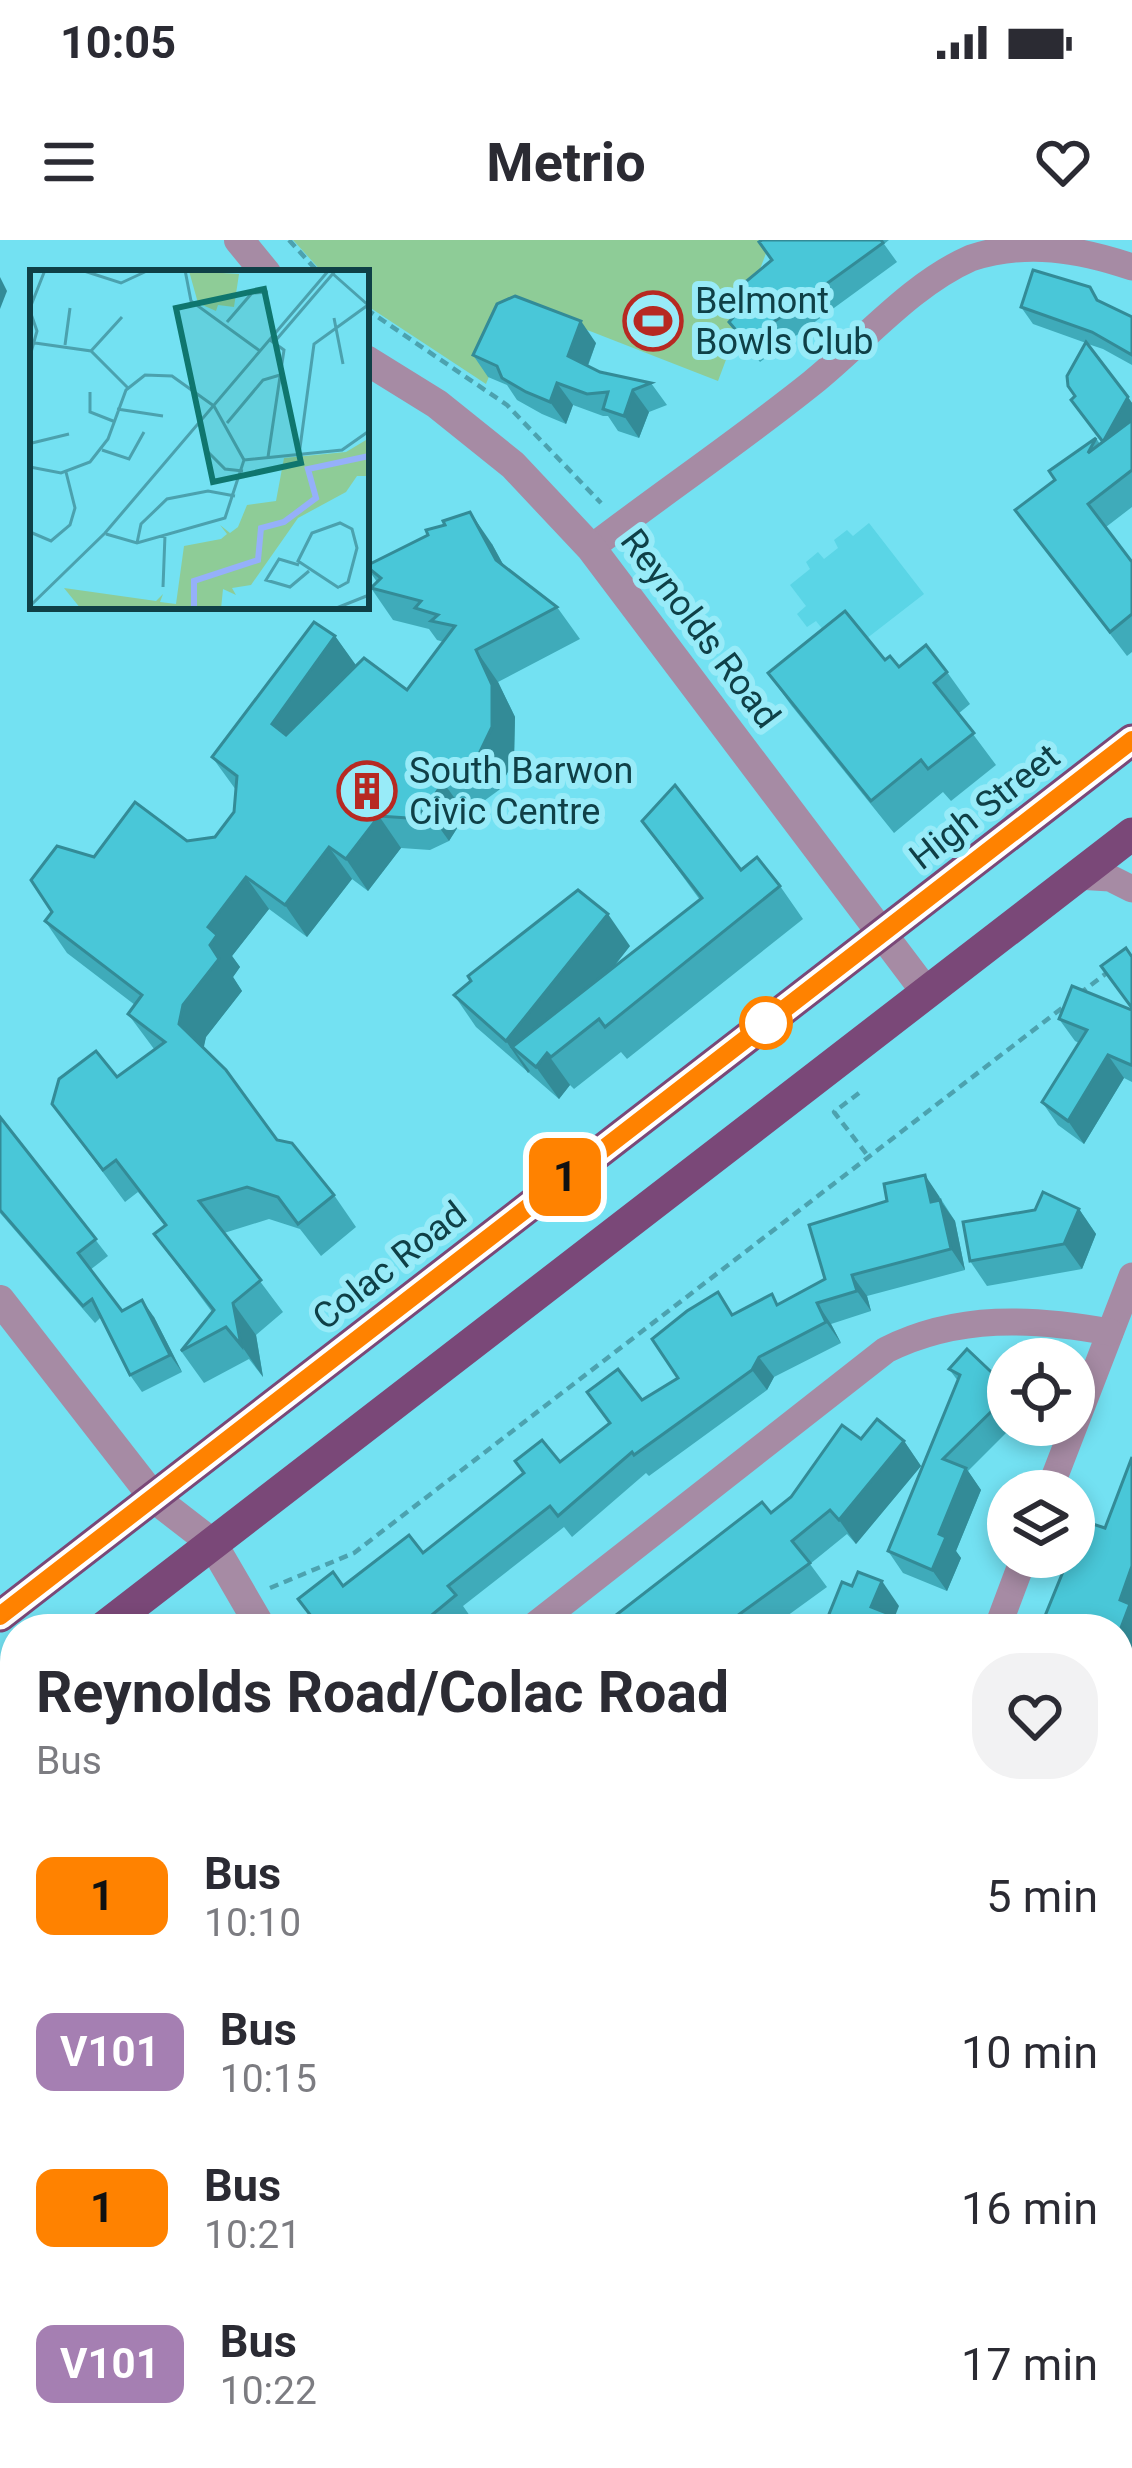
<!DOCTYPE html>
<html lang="en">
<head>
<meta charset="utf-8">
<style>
	:root { --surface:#fff; --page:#f2f2f3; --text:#2b2b33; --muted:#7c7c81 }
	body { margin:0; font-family:Roboto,sans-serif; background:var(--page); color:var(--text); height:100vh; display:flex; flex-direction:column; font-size:45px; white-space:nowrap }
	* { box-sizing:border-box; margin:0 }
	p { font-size:39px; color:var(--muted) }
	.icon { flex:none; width:66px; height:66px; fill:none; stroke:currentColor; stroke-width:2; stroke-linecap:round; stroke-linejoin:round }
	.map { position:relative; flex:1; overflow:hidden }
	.details { position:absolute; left:0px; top:1374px; width:1134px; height:855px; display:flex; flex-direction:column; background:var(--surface); border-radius:48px 48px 0 0; box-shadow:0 6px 18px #0003 }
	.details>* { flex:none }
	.badge { padding:0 24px; border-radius:18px; font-size:42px; line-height:78px }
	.tools { position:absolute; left:987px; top:1098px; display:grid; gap:24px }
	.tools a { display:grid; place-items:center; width:108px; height:108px; border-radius:50%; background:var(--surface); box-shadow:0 6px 18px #0003; font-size:60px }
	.map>.badge { position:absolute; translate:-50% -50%; box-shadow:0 0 0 6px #fff }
	.round { display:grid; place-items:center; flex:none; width:126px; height:126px; border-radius:48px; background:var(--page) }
	.summary { display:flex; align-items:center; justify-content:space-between; height:204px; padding:0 36px }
	h1 { font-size:57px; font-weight:700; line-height:90px }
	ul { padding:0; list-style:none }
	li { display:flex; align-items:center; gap:36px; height:156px; padding:0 36px }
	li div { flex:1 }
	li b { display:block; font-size:45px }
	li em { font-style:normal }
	li .badge { min-width:132px; font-weight:700; text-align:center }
	.status { display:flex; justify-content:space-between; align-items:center; height:84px; padding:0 60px; background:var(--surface); direction:ltr }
	.status svg { height:33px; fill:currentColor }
	header { display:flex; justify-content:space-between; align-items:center; height:156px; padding:0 36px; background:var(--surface); font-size:54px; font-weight:700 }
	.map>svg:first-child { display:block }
	.built { fill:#5ad5e6 }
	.green { fill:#8ecc97 }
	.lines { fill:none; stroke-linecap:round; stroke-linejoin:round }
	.path { stroke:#4ca2af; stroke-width:4.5; stroke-dasharray:9 6; stroke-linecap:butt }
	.minor { stroke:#a68ba4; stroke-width:27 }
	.tertiary { stroke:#a68ba4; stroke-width:30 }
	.trunk { stroke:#7a4878; stroke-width:33 }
	.wall { fill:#3fabba }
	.shaded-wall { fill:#338b97 }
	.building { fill:#49c7d8; stroke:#338b97; stroke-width:3 }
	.line-casing { stroke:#fff; stroke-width:27 }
	.line { stroke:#ff8200; stroke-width:18 }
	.stop-dot { fill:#fff; stroke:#ff8200; stroke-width:6 }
	.labels { text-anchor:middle; stroke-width:12; stroke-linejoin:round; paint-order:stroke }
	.poi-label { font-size:36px; fill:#0f4047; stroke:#98ebf8; text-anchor:start }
	.street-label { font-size:36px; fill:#0f4047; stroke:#98ebf8 }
	.inset-river { fill:none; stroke:#95b0fa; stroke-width:6 }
	.inset-road { fill:none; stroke:#4ba1ae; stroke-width:3 }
	.view { fill:#0f766e; fill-opacity:0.15; stroke:#0f766e; stroke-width:6 }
	.inset-edge { fill:none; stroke:#0f4047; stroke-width:6 }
</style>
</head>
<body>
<div class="status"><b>10:05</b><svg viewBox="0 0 49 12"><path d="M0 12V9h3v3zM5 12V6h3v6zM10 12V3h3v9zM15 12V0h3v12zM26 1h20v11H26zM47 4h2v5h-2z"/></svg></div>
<header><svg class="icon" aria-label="menu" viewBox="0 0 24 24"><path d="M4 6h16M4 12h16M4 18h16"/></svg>Metrio<svg class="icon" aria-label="heart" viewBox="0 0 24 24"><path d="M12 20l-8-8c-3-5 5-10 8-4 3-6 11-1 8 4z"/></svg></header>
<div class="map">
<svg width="1132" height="2228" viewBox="0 0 1132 2228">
	<rect width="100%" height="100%" fill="#73e1f2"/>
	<polygon class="built" points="869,283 924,354 844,416 816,381 807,387 797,374 806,366 790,345 810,329 806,322 818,312 824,319 838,308 834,300 847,290 853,296"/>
	<g class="green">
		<polygon points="293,0 771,0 718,141 518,63 486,144 366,65 366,33 323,33"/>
		<polygon points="1119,2145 1132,2146 1132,2228 892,2228 898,2214 1119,2214"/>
	</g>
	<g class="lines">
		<g class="path">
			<polyline points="289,0 319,33"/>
			<polyline points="366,69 507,165 601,263"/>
			<polyline points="1079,754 1108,732"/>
			<polyline points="859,853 834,872 868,916"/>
			<polyline points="270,1348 354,1313 1066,765"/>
			<polyline points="211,1389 226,1378"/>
			<polyline points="0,1589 15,1577"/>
		</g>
		<g class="minor">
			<path d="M591,308C664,252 741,200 812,143C863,102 910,45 971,18C1026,0 1079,9 1132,27"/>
			<polyline points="1077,636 1110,638 1132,649"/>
			<polyline points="1049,1251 1132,1036"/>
			<path d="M530,1389L886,1110C958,1074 1033,1078 1110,1092"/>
			<polyline points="997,1389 1024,1317"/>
			<polyline points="12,1839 15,1847"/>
		</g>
		<g class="tertiary">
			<polyline points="239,0 266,33"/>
			<polyline points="366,120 437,164 513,225 591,308 926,752"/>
			<polyline points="0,1060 154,1258 212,1303 262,1389"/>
			<polyline points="1119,2116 1132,2118"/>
			<polyline points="378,2228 384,2214"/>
		</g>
		<g class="trunk">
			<polyline points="0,1376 1132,500"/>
			<polyline points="102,1389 1132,594"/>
			<polyline points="0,1467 15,1456"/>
		</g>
	</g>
	<g class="wall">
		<polygon points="762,0 889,0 884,4 897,22 760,122 729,82 746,63 737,49 771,20"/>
		<polygon points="1100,61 1132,77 1132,125 1103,109 1088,104 1132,163 1132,267 1106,287 1132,322 1132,412 1127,416 1015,270 1055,240 1096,198 1100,204 1102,202 1075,156 1086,103 1033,84 1021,67"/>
		<polygon points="596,103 588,126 600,132 651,143 667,165 649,172 639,198 618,191 608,176 603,176 573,165 566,184 542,174 517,160 507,145 488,137 473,115"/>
		<polygon points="492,304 504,326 557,367 580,399 498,442 515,477 514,519 499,550 466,574 449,601 430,610 401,608 368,651 352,639 307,697 269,669 232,716 240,727 233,737 242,751 206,797 203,808 277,900 334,955 356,987 321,1016 300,989 269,979 224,993 283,1072 256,1095 263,1137 249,1119 204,1143 181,1111 212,1072 154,994 165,986 138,952 125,962 52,864 117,837 154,809 128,774 135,765 67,713 45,681 94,617 215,597 234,572 236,550 212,517 335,396 356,426 407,450 444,402 437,400 429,389 393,380 371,348 377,342 366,326"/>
		<polygon points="885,420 899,427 947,432 970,464 958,474 996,525 951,561 943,552 894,593 791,465 768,433"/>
		<polygon points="642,581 741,630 780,646 803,679 627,819 621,812 574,849 570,845 559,859 476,787 454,755 630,706 612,729 700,660"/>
		<polygon points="1132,770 1132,842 1124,838 1084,904 1058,885 1042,862 1079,803 1075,801 1059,779"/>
		<polygon points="0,877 108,1016 90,1030 122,1071 154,1077 182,1132 142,1152 130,1135 101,1077 95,1083 0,973"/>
		<polygon points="939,956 955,981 965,1030 867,1056 871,1071 831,1084 841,1103 774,1137 767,1150 649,1236 646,1233 572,1297 564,1287 463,1366 470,1376 454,1389 320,1389 298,1359 343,1346 423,1313 560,1222 642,1160 678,1138 734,1074 772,1054 778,1064 825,1039"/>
		<polygon points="1079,969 1096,994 1082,1029 987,1046 970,1021"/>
		<polygon points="949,1129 1008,1148 1008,1185 1014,1185 968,1231 981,1250 956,1311 961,1318 947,1351 903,1333 888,1311 958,1141"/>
		<polygon points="861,1199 904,1201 921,1226 856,1304 847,1294 810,1324 827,1347 769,1389 598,1389 771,1273"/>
		<polygon points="1132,1217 1132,1417 1123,1440 1119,1439 1119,1389 1054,1389 1045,1376 1069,1317 1074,1317 1076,1298 1083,1301 1090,1283 1105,1288"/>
		<polygon points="0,1669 15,1677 15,1725 0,1724"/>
		<polygon points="1119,1724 1132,1729 1132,1809 1119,1805"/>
		<polygon points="1119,1840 1132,1858 1119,1870"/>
		<polygon points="0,1979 15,2004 15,2022 0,2031"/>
		<polygon points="68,2214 149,2214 136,2228 79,2228"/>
	</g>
	<g class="shaded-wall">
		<polygon points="0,37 7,51 0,69"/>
		<polygon points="581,81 596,103 583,138 568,116"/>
		<polygon points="557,143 573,165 566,184 550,162"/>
		<polygon points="633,150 649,172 639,198 624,176"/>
		<polygon points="1128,157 1132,163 1132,188 1103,202"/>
		<polygon points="470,272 492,304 518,352 496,320"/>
		<polygon points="335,396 358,428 295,516 272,484"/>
		<polygon points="476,410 498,442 515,477 514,519 499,550 477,518"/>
		<polygon points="443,542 466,574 449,601 426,569"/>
		<polygon points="379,576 401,608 368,651 346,619"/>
		<polygon points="329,607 352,639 307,697 285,665"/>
		<polygon points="246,637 269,669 232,716 240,727 233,737 242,751 206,797 202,816 179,784 183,765 210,705 208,687"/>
		<polygon points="608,674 630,706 535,825 512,807 530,831 528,833 506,801"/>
		<polygon points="547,813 570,845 559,859 536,827"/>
		<polygon points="1108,815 1124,838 1084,904 1068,881"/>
		<polygon points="925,935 939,956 944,976 940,960 955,981 965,1030 951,1009 931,962"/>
		<polygon points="1079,969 1096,994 1082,1029 1064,1004"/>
		<polygon points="852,1035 867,1056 871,1071 857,1051"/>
		<polygon points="142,1060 154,1077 182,1132 170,1115"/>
		<polygon points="233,1063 256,1095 263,1137 241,1105"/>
		<polygon points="817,1063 831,1084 841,1103 826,1082"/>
		<polygon points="759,1117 774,1137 767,1150 752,1130"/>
		<polygon points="904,1201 921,1226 856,1304 839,1280"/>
		<polygon points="966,1228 981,1250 956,1311 961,1318 947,1351 932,1330 939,1294"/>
		<polygon points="1132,1326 1132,1417 1123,1440 1119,1434 1120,1360"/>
		<polygon points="882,1341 899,1366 890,1389 871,1367"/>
		<polygon points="10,1669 15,1677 15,1719 8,1708"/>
		<polygon points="109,2214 149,2214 136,2228 97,2228"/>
		<polygon points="283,2214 304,2214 296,2228 275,2228"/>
	</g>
	<g class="building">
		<polygon points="762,0 881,0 883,3 746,102 729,82 747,62 737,49 772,20 759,2"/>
		<polygon points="1033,30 1090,47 1097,60 1132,77 1132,115 1092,92 1021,67"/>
		<polygon points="515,56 581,81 568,116 600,132 651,143 633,150 624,176 603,169 608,152 587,154 557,143 550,162 526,152 502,138 497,126 473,115 497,64"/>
		<polygon points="1086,102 1128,157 1103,202 1071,160 1075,156 1068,146 1067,136"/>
		<polygon points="1132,180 1132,230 1088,264 1132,322 1132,374 1110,392 1015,270 1055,240 1049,231 1096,198 1088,213"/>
		<polygon points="470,272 496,320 557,367 476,410 492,445 492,487 477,518 443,542 426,569 408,578 379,576 346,619 329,607 285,665 246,637 208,687 217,695 210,705 219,719 183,765 179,784 226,830 277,900 292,903 334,955 298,984 278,957 247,947 199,961 261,1040 233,1063 241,1105 226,1087 181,1111 214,1070 154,994 166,985 116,920 103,930 52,864 59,839 96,811 117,837 165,802 128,774 142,755 45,681 52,672 31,640 57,606 94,617 135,562 187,601 215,597 234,572 237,536 212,517 314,382 335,396 272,484 286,495 364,418 407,450 455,386 431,381 438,375 415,368 421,361 371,348 381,338 366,326 428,295 426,290 445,285 443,281"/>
		<polygon points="845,371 885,420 890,416 899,427 926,405 947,432 934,443 974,493 928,529 921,520 871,561 768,433"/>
		<polygon points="675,545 741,630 757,617 780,646 605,787 599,779 551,817 547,813 536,827 512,807 702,658 642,581"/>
		<polygon points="578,650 608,674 506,801 454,755 471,741 468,736"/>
		<polygon points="1126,708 1132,717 1132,768 1101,726"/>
		<polygon points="1072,746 1132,770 1132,823 1131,825 1108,815 1068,881 1042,862 1087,790 1059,779"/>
		<polygon points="0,877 96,999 78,1013 122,1071 142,1060 170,1115 130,1135 92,1059 83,1066 0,970"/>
		<polygon points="925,935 931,962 940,960 951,1009 852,1035 857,1051 817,1063 826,1082 759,1117 752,1130 634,1215 632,1212 558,1276 550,1266 448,1346 456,1355 415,1389 321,1389 298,1359 333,1332 343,1346 409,1295 423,1313 524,1233 515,1221 542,1200 560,1222 610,1183 587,1152 618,1129 642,1160 678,1138 652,1099 687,1071 718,1052 732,1075 772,1054 777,1065 825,1039 809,985 887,961 884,944"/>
		<polygon points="1043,952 1079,969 1064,1004 970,1021 963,982 1035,970"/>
		<polygon points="967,1109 1008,1148 1008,1155 943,1219 966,1228 939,1294 946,1297 932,1330 888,1311 960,1135 949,1129"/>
		<polygon points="877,1179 904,1201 839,1280 830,1270 792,1301 810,1323 719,1389 598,1389 762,1262 771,1273 791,1257 842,1185 861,1199"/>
		<polygon points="1132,1217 1132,1326 1120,1360 1130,1364 1119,1393 1119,1389 1057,1389 1060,1382 1045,1376 1069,1317 1074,1317 1076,1298 1083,1301 1090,1283 1105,1288"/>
		<polygon points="858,1332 882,1341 871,1367 907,1381 903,1389 823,1389 842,1342 852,1346"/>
		<polygon points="1132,1623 1132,1663 1130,1664 1119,1627"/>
		<polygon points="0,1669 10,1669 8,1708 0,1708"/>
		<polygon points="1119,1724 1132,1729 1131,1796 1119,1792"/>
		<polygon points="0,1982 11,2001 0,2007"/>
		<polygon points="15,2097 15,2137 0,2114 0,2107"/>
		<polygon points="74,2214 109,2214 97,2228 90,2228"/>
		<polygon points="233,2214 283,2214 275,2228 225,2228"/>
		<polygon points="437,2217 453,2228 430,2228"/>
	</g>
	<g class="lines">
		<g class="line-casing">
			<polyline id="line" points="0,1376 1132,500"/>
		</g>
		<use href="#line" class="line"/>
	</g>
	<defs>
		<g id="stadium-ring" transform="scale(3)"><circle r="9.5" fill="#98ebf8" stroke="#b72922" stroke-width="1.5"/><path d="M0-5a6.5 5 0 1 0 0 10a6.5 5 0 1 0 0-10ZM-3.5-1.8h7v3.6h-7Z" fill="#b72922"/></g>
		<g id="building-ring" transform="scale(3)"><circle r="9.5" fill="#98ebf8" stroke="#b72922" stroke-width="1.5"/><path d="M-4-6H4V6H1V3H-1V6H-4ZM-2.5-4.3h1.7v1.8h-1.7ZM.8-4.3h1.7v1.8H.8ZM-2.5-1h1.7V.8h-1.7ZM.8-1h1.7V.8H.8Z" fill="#b72922"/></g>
	</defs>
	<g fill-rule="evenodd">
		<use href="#stadium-ring" x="653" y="81"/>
		<use href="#building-ring" x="367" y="551"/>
	</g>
	<circle class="stop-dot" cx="766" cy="783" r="24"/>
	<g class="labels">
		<g class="poi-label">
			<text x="695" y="73">Belmont<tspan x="695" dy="41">Bowls Club</tspan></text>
			<text x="409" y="543">South Barwon<tspan x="409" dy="41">Civic Centre</tspan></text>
		</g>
		<g class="street-label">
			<text transform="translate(701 388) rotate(53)" y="13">Reynolds Road</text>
			<text transform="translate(984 566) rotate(-38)" y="13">High Street</text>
			<text transform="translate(389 1025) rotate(-38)" y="13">Colac Road</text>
		</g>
	</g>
	<g transform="translate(30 30)">
		<rect width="339" height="339" fill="#73e1f2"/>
		<path d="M159,1L209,4L204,37L188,35L186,41L168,33ZM336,170L339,206H327L316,222L268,248L221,315L202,318L206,325L193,319L191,339H51L34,318L126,331L133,324L130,332L146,334L154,276L191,269L197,264L190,255L200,263L208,257L217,235L246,231L254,188L316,182Z" fill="#8ecc97"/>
		<path class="inset-river" d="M103,339H145M164,339V311L228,290L231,258L254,252L286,228L278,199L339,186"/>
		<path class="inset-road" d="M51,0L91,13L119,0M155,0L161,31L230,81M303,4L338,35M0,38L15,0M0,41L7,61L0,86M304,48L313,94M197,52L222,23L238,22M246,70L306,0M5,73L61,81L98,118M35,75L40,38M61,81L92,47M60,122V142L83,151M87,139L133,146M197,153L233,110L250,105M2,173L39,164M72,180L99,189L114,162M177,181L195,199L213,201M269,185L284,74L338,35M238,187L254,80L240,70M214,190L312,180L339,161M0,197L31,203L60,192L78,169L96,120L115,105L142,106L184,136L214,190L195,248L107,273L76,264M0,262L21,271L40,255L45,238L36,202M107,273L111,254L137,229L178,221L205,226M269,295L249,289L236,310L260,317L279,301M133,317L135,265M309,317L318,312L327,278L322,259L310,253L282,263L268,291L309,318M0,336L75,263L299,0M304,339L339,325"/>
		<path class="view" d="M234,19L271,193L183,212L146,38Z"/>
		<rect width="339" height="339" class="inset-edge"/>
	</g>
</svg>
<div class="tools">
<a><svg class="icon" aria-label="locate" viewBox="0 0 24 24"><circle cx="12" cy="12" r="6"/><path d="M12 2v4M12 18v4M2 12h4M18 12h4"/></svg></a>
<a><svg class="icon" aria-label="layers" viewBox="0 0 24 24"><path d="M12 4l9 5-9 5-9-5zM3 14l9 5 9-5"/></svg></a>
</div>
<b class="badge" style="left:565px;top:937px;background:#ff8200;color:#111">1</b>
<section class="details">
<div class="summary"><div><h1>Reynolds Road/Colac Road</h1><p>Bus</p></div><a class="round"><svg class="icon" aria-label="heart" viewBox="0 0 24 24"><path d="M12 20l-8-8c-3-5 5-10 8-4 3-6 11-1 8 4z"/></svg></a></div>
<ul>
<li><span class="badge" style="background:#ff8200;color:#111">1</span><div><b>Bus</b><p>10:10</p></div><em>5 min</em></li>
<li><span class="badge" style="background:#a57fb2;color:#fff">V101</span><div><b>Bus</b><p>10:15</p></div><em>10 min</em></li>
<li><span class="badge" style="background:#ff8200;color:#111">1</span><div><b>Bus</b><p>10:21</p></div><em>16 min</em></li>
<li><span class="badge" style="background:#a57fb2;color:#fff">V101</span><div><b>Bus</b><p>10:22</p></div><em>17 min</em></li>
</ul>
</section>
</div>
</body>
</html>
